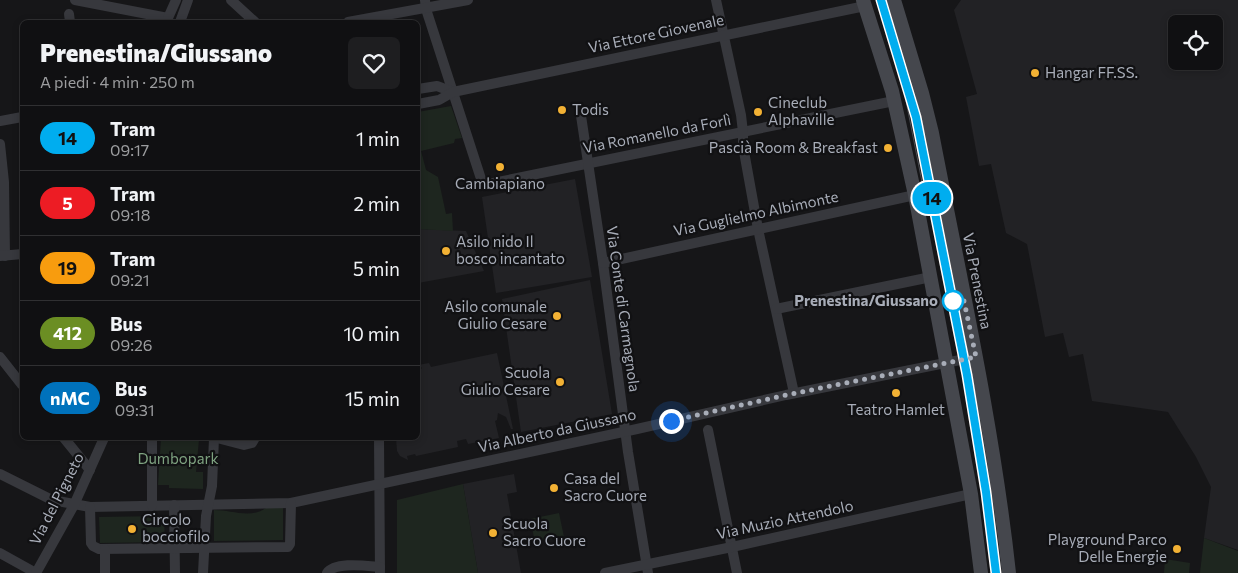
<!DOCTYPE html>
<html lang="it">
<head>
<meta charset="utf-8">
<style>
	:root { --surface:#101012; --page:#1e1e20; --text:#f1f3f6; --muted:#9c9d9f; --line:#303032 }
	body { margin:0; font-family:Commissioner,sans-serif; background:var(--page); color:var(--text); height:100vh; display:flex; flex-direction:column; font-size:19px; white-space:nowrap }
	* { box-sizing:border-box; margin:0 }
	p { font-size:16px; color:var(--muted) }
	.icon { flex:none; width:28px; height:28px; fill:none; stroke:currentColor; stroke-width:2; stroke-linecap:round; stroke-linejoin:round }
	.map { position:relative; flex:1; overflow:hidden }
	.panel { position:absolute; left:20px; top:20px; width:400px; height:420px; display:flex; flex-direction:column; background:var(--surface); border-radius:8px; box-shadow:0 2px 8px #0003,0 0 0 1px var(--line) }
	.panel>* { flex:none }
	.badge { padding:0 10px; border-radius:16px; font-size:18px; line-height:32px }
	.fabs { position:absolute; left:1168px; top:15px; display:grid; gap:10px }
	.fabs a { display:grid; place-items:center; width:55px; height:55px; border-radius:8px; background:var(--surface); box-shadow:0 2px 8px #0003,0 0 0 1px var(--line); font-size:25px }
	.you { position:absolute; width:25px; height:25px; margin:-12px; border:4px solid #fff; border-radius:50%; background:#1a73e8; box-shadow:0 0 0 8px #1a73e833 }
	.map>.badge { position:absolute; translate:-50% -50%; box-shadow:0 0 0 2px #fff }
	.round { display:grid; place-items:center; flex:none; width:52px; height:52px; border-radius:8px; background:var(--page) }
	.headline { display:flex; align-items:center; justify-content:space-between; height:85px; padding:0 20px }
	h1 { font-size:24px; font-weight:800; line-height:38px }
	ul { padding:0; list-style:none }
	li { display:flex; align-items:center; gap:15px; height:65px; padding:0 20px; border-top:1px solid var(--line) }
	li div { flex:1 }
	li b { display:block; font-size:19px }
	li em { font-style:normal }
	li .badge { min-width:55px; font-weight:700; text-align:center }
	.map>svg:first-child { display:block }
	.built { fill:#222225; fill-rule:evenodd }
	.green { fill:#1e261f }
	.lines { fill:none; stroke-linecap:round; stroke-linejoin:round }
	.minor { stroke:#37383d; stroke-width:10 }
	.secondary { stroke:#45474d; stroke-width:14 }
	.tram { stroke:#4a4c52; stroke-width:1 }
	.line-casing { stroke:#fff; stroke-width:11 }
	.line { stroke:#00adef; stroke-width:8 }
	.walk { stroke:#a8adb8; stroke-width:5; stroke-dasharray:0 9 }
	.poi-dot { fill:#f2b134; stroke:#111113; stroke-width:2 }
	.stop-dot { fill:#fff; stroke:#00adef; stroke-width:2.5 }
	.labels { text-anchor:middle; stroke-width:4.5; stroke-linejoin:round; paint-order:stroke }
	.street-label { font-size:15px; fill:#a8adb8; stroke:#111113 }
	.poi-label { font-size:15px; fill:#a8adb8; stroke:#111113; text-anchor:start }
	.stop-label { font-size:15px; font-weight:bold; fill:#a8adb8; stroke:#111113; text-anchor:end }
	.park-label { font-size:15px; fill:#7fa381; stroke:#111113 }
</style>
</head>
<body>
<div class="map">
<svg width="1238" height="573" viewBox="0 0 1238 573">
	<rect width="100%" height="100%" fill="#161618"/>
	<g class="built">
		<path d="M961,0H1238V550L1204,538L1211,487L1196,457L1168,412L1092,401L1083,354L1069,357L1063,333L1045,337L1027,244L1006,233L991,164L979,166L966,97L977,94L954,10ZM1176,24H1214V61H1176Z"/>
		<polygon points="575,179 592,277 496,293 482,197"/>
		<polygon points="418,229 466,231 484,271 418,283"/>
		<polygon points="590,280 612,414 521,432 502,299"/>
		<polygon points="497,353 513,429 511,429 506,417 498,413 497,420 495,421 499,438 468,444 466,439 457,441 458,447 416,456 415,454 407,456 408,460 400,456 397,451 396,438 418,438 418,372 422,368 418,365 429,363 431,367"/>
		<polygon points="514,474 517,492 507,494 521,573 478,573 463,484"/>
	</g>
	<g class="green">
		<polygon points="451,106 462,138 455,139 454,143 421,151 426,170 438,177 446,214 452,213 453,231 418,229 418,112"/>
		<polygon points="161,438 199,439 196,472 203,472 203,489 169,488 169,485 158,485"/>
		<polygon points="463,484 478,573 397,573 397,500"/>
		<path d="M266,508H283V540L214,541V510C232,510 250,519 266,508Z"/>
		<polygon points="559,513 564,537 535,542 530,519"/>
		<polygon points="164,516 165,542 100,543 99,517"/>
		<polygon points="1204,538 1238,551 1238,573 1200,573"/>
		<polygon points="1165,559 1190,563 1189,573 1164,573"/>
	</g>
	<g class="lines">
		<g class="minor">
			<polyline points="75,0 168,18"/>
			<polyline points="231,0 255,22"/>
			<polyline points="425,0 426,9 483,185 894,101"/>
			<polyline points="716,0 741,115 743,132 743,146 758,229 794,393"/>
			<polyline points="69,14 70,22"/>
			<polyline points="168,22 168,18 176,0"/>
			<polyline points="180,22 188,0"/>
			<polyline points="348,22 468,0"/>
			<polyline points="418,89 437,86 453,92"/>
			<polyline points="418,104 439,100 453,92 865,6"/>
			<polyline points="580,109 603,263 628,452 648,573"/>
			<polyline points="0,121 22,117"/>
			<polyline points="0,144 4,182 5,256"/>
			<polyline points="0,256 22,254"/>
			<polyline points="603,263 915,195"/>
			<polyline points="776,309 931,277"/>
			<polyline points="0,357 22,385"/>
			<polyline points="708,430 737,573"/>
			<polyline points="64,438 90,470"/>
			<polyline points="217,438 244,445 252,443 255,438"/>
			<polyline points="379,438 380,573"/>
			<polyline points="0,474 52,500 90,507 291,503 637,429 786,395 975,357"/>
			<polyline points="174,505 175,573"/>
			<polyline points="152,506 152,438"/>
			<polyline points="90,507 91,543 93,546 99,549 288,547 290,544 291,503"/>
			<polyline points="0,553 36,573"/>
			<polyline points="36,573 74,505 104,438"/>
			<polyline points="105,573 105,549"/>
			<polyline points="203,573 206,516 212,486 214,438"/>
			<path d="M327,573C335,561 367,566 380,567"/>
			<polyline points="605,573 732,547 971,494"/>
		</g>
		<g class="secondary">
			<polyline points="863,0 892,91 915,195 971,494 981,573"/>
			<path d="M894,0L922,93L932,133C960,279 993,425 1009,573"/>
		</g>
		<g class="tram">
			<polyline points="881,0 917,117 967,375 986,492 996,573"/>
			<polyline points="906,101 925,197"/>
		</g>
	</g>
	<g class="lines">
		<g class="line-casing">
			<polyline id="line" points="881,0 916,117 967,375 986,492 996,573"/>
		</g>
		<use href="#line" class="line"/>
		<polyline class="walk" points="671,421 786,395 976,357 964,301 953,301"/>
	</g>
	<g class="poi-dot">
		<circle cx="1035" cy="73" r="5"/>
		<circle cx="562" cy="110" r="5"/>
		<circle cx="758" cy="112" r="5"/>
		<circle cx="888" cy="148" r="5"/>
		<circle cx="500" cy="167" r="5"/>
		<circle cx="446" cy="251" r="5"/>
		<circle cx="557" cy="316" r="5"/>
		<circle cx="560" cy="382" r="5"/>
		<circle cx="896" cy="393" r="5"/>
		<circle cx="554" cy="488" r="5"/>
		<circle cx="132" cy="529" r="5"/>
		<circle cx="493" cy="533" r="5"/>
		<circle cx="1177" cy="549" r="5"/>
	</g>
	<circle class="stop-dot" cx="953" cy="301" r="10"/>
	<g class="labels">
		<g class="street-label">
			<text transform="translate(656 34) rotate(-12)" y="5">Via Ettore Giovenale</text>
			<text transform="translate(657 134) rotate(-11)" y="5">Via Romanello da Forlì</text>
			<text transform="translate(756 214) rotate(-12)" y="5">Via Guglielmo Albimonte</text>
			<text transform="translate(977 281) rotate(79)" y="5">Via Prenestina</text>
			<text transform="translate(623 309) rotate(82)" y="5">Via Conte di Carmagnola</text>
			<text transform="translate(557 431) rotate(-12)" y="5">Via Alberto da Giussano</text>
			<text transform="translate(57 499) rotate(-63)" y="5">Via del Pigneto</text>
			<text transform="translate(785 520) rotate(-12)" y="5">Via Muzio Attendolo</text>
		</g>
		<g class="poi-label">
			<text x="1045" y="78">Hangar FF.SS.</text>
			<text x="768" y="108">Cineclub<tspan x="768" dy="17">Alphaville</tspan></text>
			<text x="572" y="115">Todis</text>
			<text x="878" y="153" text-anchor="end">Pascià Room &amp; Breakfast</text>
			<text x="500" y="189" text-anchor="middle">Cambiapiano</text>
			<text x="456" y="247">Asilo nido Il<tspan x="456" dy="17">bosco incantato</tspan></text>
			<text x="547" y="312" text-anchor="end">Asilo comunale<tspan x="547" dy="17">Giulio Cesare</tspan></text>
			<text x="550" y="378" text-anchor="end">Scuola<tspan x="550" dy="17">Giulio Cesare</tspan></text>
			<text x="896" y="415" text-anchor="middle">Teatro Hamlet</text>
			<text x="564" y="484">Casa del<tspan x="564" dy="17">Sacro Cuore</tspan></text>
			<text x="142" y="525">Circolo<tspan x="142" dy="17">bocciofilo</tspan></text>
			<text x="503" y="529">Scuola<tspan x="503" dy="17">Sacro Cuore</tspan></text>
			<text x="1167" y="545" text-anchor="end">Playground Parco<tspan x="1167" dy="17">Delle Energie</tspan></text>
		</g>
		<g class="stop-label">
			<text x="938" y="306">Prenestina/Giussano</text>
		</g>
		<g class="park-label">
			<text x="178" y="464">Dumbopark</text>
		</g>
	</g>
</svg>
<div class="fabs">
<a><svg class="icon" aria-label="locate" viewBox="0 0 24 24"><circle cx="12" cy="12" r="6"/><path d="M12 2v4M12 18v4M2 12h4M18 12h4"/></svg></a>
</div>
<div class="you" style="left:671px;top:421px"></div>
<b class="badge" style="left:932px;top:198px;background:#00adef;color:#111">14</b>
<section class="panel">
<div class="headline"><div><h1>Prenestina/Giussano</h1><p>A piedi · 4 min · 250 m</p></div><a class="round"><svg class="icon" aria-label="heart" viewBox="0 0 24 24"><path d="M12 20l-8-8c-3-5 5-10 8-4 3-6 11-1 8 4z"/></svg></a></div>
<ul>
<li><span class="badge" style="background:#00adef;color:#111">14</span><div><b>Tram</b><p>09:17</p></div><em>1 min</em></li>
<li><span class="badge" style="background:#ed1c24;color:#fff">5</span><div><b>Tram</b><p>09:18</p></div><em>2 min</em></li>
<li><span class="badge" style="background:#f89c0e;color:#111">19</span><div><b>Tram</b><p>09:21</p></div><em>5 min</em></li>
<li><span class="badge" style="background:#6b8e23;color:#fff">412</span><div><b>Bus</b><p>09:26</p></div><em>10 min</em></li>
<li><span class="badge" style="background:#0072bc;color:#fff">nMC</span><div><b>Bus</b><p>09:31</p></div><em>15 min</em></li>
</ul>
</section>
</div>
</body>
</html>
